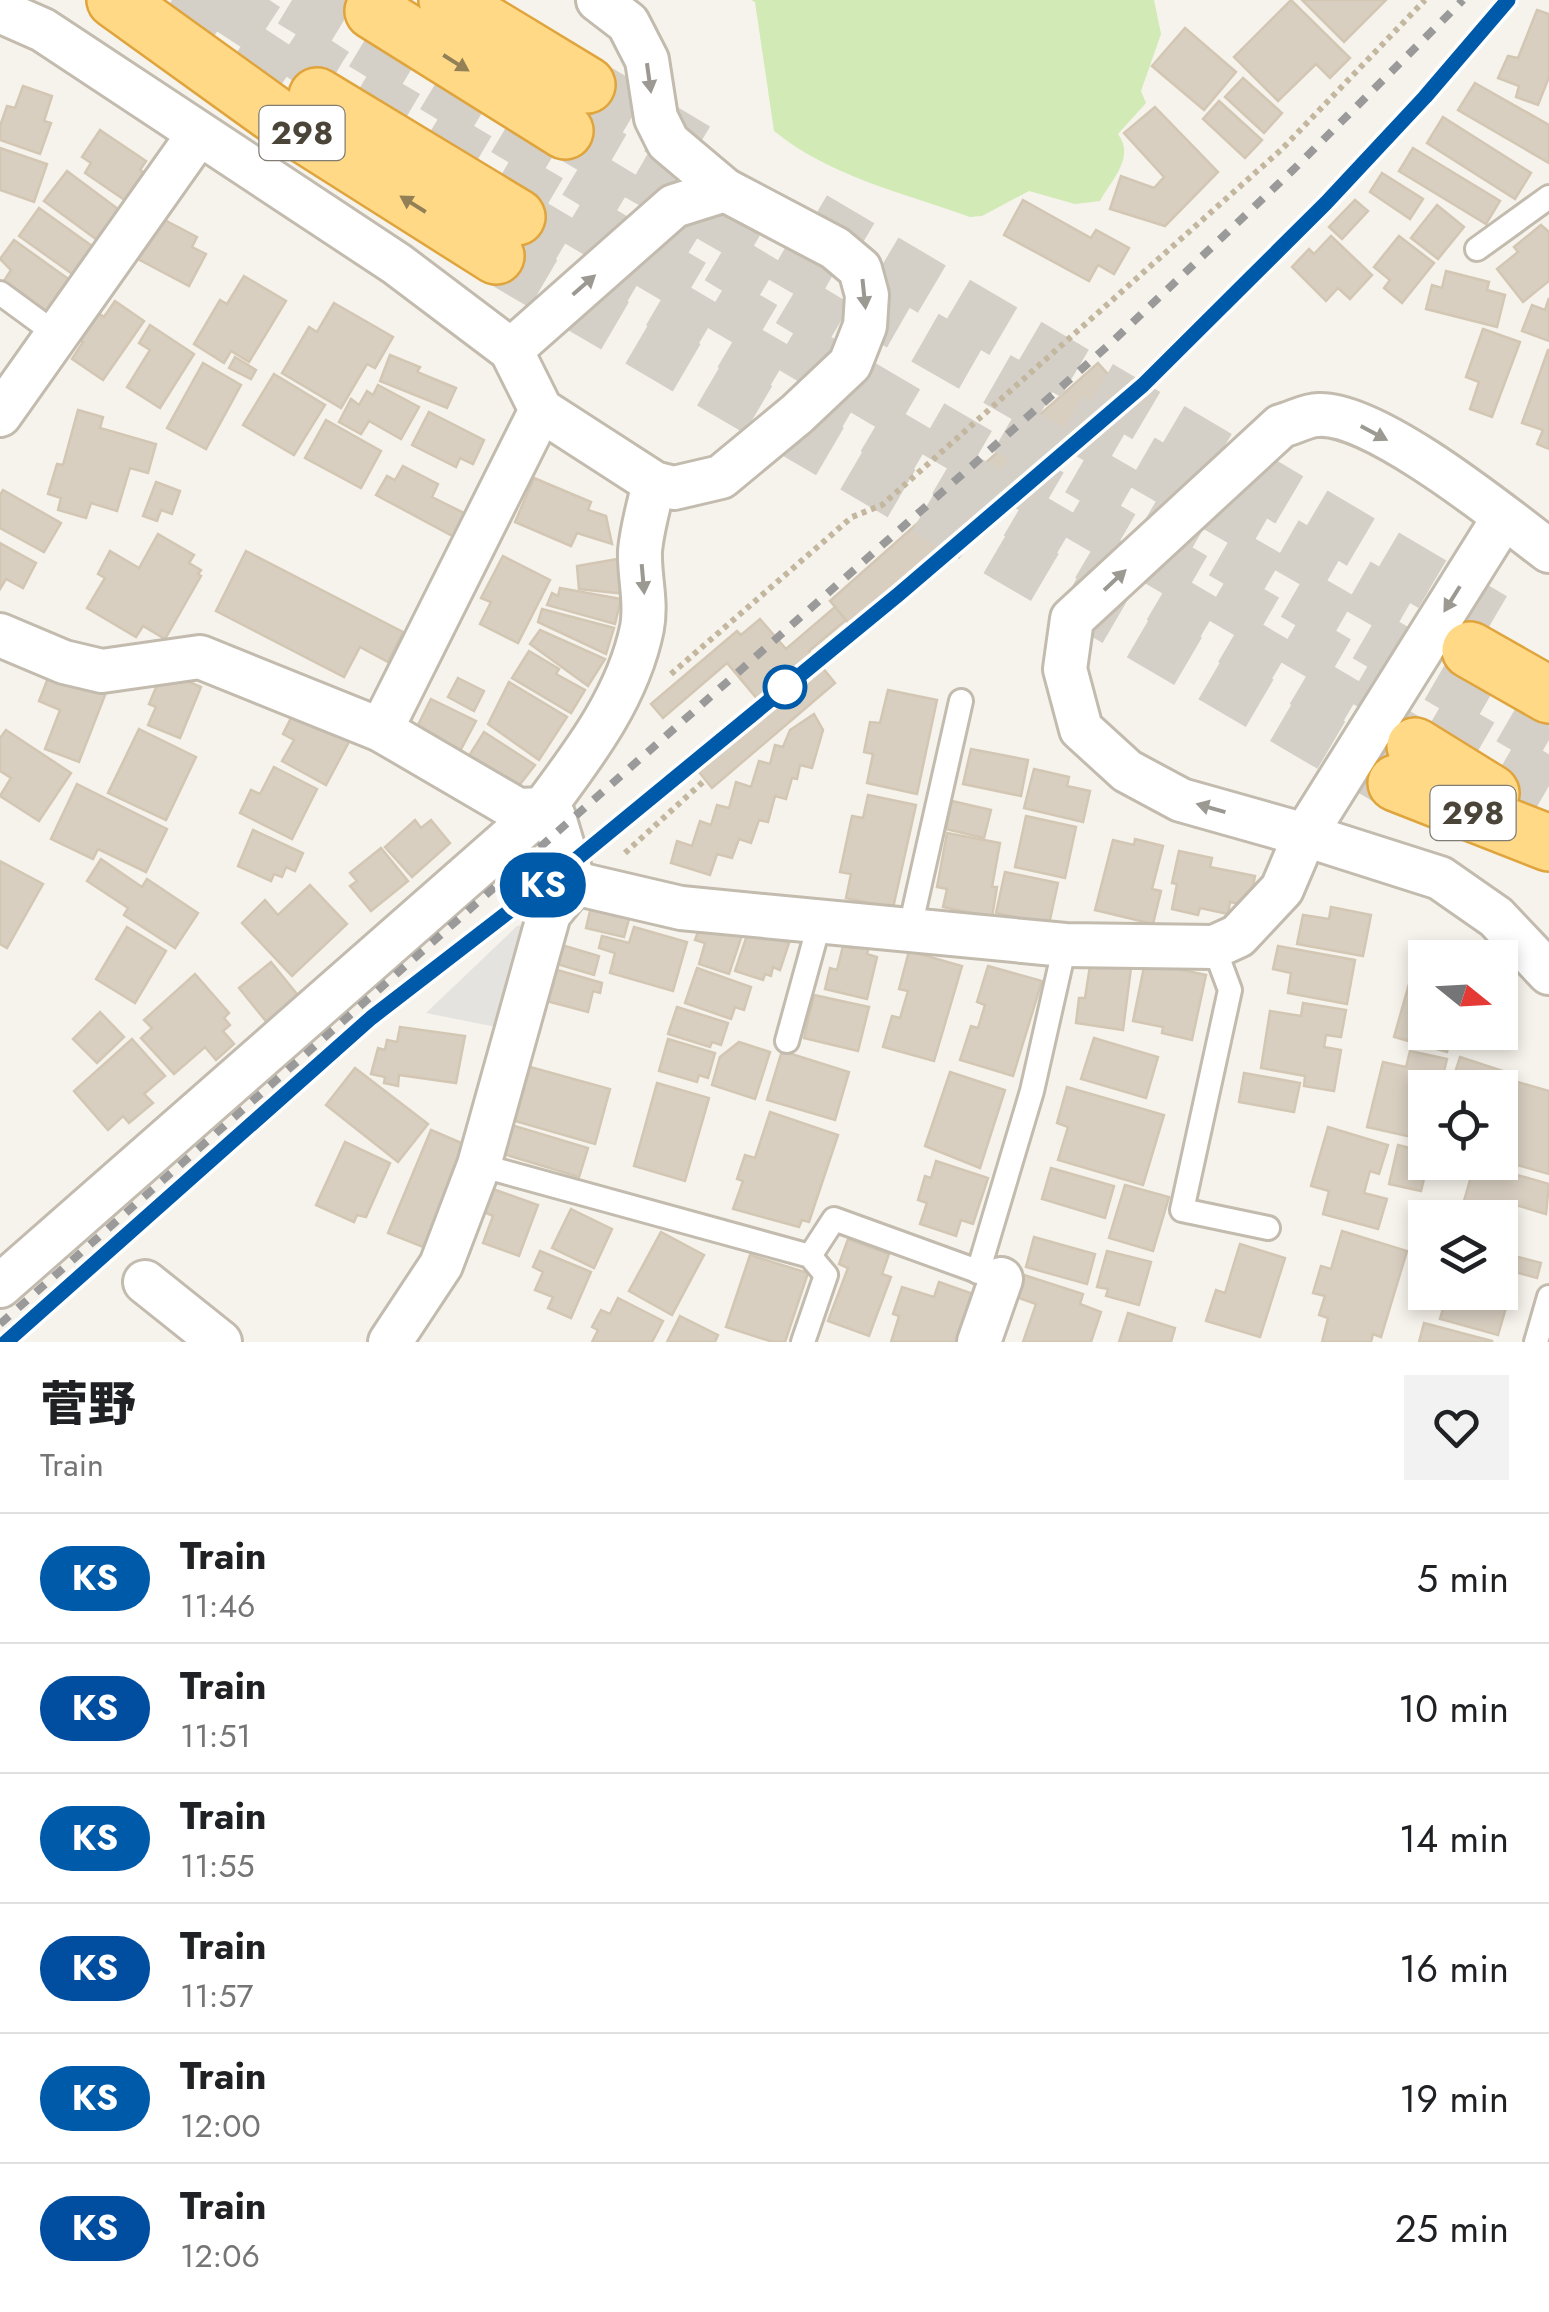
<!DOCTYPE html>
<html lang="en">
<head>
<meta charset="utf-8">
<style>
	:root { --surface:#fff; --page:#f2f2f2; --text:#202124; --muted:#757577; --line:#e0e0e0 }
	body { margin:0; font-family:Jost,"Noto Sans JP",sans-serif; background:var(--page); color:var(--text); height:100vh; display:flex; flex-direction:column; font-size:38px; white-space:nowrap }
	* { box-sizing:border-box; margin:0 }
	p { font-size:32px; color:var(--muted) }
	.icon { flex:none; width:55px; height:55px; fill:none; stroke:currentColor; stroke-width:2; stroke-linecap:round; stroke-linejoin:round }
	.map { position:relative; height:1342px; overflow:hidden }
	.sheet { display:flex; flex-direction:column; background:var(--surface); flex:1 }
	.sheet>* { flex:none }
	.badge { padding:0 20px; border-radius:32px; font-size:35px; line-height:65px }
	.needle { width:65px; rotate:108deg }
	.fabs { position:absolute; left:1408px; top:940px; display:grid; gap:20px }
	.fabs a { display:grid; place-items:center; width:110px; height:110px; border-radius:0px; background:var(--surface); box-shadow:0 5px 15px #0003; font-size:50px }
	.map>.badge { position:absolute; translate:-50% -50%; box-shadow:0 0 0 5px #fff }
	.round { display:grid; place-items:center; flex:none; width:105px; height:105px; border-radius:0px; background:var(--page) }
	.headline { display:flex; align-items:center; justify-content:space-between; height:170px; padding:0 40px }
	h1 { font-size:48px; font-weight:800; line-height:75px }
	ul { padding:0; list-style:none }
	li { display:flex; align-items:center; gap:30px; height:130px; padding:0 40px; border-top:2px solid var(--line) }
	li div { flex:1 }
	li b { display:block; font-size:38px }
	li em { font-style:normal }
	li .badge { min-width:110px; font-weight:700; text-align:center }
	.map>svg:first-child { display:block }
	.green { fill:#d2eab5 }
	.parking { fill:#e5e3e0 }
	.building { fill:#d8cfc1; stroke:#d3c7b4; stroke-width:2.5 }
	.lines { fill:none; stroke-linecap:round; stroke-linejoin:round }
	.trunk-tunnel { stroke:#d4d0c8; stroke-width:55; stroke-dasharray:55 28; stroke-linecap:butt }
	.motorway-tunnel { stroke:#d4d0c8; stroke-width:55; stroke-dasharray:55 28; stroke-linecap:butt }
	.service-casing { stroke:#c2bbae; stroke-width:28 }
	.minor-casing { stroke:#c2bbae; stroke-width:48 }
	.trunk-casing { stroke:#e0a43c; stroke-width:60 }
	.path { stroke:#c4b79f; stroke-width:6; stroke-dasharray:5 5; stroke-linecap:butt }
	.service { stroke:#fff; stroke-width:22 }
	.minor { stroke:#fff; stroke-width:42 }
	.trunk { stroke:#ffd985; stroke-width:55 }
	.rail { stroke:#9a9a9a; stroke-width:8; stroke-dasharray:12 12; stroke-linecap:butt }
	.oneway { fill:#938057 }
	.oneway2 { fill:#9c9892 }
	.line-casing { stroke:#fff; stroke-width:22 }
	.line { stroke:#005aaa; stroke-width:15 }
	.stop-dot { fill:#fff; stroke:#005aaa; stroke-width:5 }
	.labels { text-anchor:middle; stroke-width:8; stroke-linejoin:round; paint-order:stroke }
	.shield { fill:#fff; stroke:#817c74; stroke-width:2.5 }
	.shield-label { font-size:32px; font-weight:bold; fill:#4b4439 }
</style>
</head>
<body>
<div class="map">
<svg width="1549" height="1342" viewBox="0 0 1549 1342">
	<rect width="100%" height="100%" fill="#f6f3ec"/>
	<path class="green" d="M751,0H1154L1161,34L1141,91L1146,103L1118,134C1135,157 1113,178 1100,201L1075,204L1029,191L982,216L970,217C901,192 831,177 774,131L755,2Z"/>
	<polygon class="parking" points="528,924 496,1027 426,1013 517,926"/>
	<g class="building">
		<polygon points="1291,0 1350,58 1330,78 1316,64 1278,101 1234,57"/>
		<polygon points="1302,0 1386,0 1344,42"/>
		<polygon points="1537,10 1549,14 1549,77 1538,105 1516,97 1519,86 1498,78 1508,56 1518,58"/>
		<polygon points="1185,28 1236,72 1204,110 1152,66"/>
		<polygon points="1243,78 1282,113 1264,133 1225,97"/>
		<polygon points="1475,83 1549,125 1549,163 1458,110"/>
		<polygon points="23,86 52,96 44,121 51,123 40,154 0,140 0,126 7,106 15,108"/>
		<polygon points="1219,101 1262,140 1245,158 1203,119"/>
		<polygon points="1155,107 1218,172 1165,226 1110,209 1121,176 1154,188 1164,177 1124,133"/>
		<polygon points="1443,117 1531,173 1515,199 1427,143"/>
		<polygon points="100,130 146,161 140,170 148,175 129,203 85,173 91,163 82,157"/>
		<polygon points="0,148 47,164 34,202 0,190"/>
		<polygon points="1413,148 1500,201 1486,224 1399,171"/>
		<polygon points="67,171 126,215 104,245 44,201"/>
		<polygon points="1382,173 1423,199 1410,219 1370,192"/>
		<polygon points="1023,200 1091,238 1096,230 1129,248 1114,274 1098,265 1089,281 1004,235"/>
		<polygon points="1355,200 1368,211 1342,239 1329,227"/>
		<polygon points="1437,205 1464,227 1438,259 1411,238"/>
		<polygon points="39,208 99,251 78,278 19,236"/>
		<polygon points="157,216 197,237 192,247 206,254 189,286 136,258"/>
		<polygon points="1541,225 1549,232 1549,281 1523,302 1497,269 1518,252 1514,247"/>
		<polygon points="1331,236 1372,275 1350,299 1338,288 1326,301 1292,267 1309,249 1314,254"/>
		<polygon points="1399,236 1434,263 1402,303 1384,288 1390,280 1374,267"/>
		<polygon points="14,240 74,283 51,315 4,281 11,270 0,259"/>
		<polygon points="1446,271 1489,282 1487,290 1505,295 1497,327 1426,309 1432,285 1442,288"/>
		<polygon points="244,276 286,301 249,362 231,351 224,363 194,344 220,300 227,304"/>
		<polygon points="1549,298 1549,341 1522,331 1532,305 1545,310"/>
		<polygon points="115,301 144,321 103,380 72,359 83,342 78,339 97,312 104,317"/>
		<polygon points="334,303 393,337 375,368 367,364 341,408 282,373 309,327 317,332"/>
		<polygon points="150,325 194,354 160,408 127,387 150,350 139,343"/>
		<polygon points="1483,329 1520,342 1492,417 1470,409 1479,382 1466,377"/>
		<polygon points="1548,350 1549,350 1549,449 1537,444 1543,430 1522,423"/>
		<polygon points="390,355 420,367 417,372 456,388 447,408 380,381"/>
		<polygon points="235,357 256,370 251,379 229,368"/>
		<polygon points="203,363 241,385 206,449 167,428"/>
		<polygon points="1098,363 1124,392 895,590 850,625 830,601"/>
		<polygon points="274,374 325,405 294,455 243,425"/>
		<polygon points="378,385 419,407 401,439 369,421 361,434 339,422 351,399 359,405 367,391 373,395"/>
		<polygon points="78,410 103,417 100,428 156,444 148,473 130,468 117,511 91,503 86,518 58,510 61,498 48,494 57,464 63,465"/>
		<polygon points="429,412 484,440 473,464 460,458 456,467 412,445"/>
		<polygon points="326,420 381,451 361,488 305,458"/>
		<polygon points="403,466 438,484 432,497 472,517 460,540 376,495 387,476 395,480"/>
		<polygon points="534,478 591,502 588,510 606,516 612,544 577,533 571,546 515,522"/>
		<polygon points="156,482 180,491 172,514 161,510 157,521 143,516"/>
		<polygon points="3,490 61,523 44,552 0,528 0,495"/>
		<polygon points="158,534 194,555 189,563 201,570 198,574 201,576 165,639 143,626 136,637 87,608 105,578 98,574 110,551 139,568"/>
		<polygon points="0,543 36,563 23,588 6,579 0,589"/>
		<polygon points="246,551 403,632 388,662 360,647 344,677 216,611"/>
		<polygon points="503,556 550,580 518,643 480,624 491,602 481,598"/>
		<polygon points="623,558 627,594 579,589 577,566"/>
		<polygon points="560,588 621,599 615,624 547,605 552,593 558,596"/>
		<polygon points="835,607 846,620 809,651 835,683 712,788 699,772 769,713 727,663 663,718 651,704 737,631 741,635 760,619 786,649"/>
		<polygon points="542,609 614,628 606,654 538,622"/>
		<polygon points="540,630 605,659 588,686 530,644"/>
		<polygon points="529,651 559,669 556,674 585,690 571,713 512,678"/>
		<polygon points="52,668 107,690 79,762 45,749 60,710 39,701"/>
		<polygon points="163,671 201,687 180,738 148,725 156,707 149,704"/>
		<polygon points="458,678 484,691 474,711 448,697"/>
		<polygon points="509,682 567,717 539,760 488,724"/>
		<polygon points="888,690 937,700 917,794 867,783 873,754 864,752 870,722 880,723"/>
		<polygon points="431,699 476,721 459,753 415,731"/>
		<polygon points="295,710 350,740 326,785 282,761 294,740 283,734"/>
		<polygon points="814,714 823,730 812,768 800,765 797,779 792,778 786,799 775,796 768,822 759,820 751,843 739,839 732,858 717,854 710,875 671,863 677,841 692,846 700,821 711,825 717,805 729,808 736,782 751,787 759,761 770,764 775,745 783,747 790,730"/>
		<polygon points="139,729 196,757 166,820 108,793"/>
		<polygon points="6,730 71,773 39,821 0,796 11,778 0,771 0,738"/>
		<polygon points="484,732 535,765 517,788 467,759"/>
		<polygon points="971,749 1028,760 1021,796 963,784"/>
		<polygon points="274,767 317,789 292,839 240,813 251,790 260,794"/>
		<polygon points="1034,769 1069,777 1067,786 1090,791 1083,822 1024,808"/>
		<polygon points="77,784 167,829 146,872 98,849 93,859 51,839"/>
		<polygon points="868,795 916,805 893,908 846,898 851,874 840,872 852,816 863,818"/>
		<polygon points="952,801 991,810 984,838 946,829"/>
		<polygon points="1026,816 1076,827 1065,878 1015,867"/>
		<polygon points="415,820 421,828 431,820 450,843 412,877 385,847"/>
		<polygon points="253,830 303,853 295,871 286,867 282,877 274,874 271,881 238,866"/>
		<polygon points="947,833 1000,843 992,887 997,887 992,917 943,907 947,889 937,887"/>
		<polygon points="1135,839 1163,846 1152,889 1161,891 1153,924 1095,910 1113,840 1134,845"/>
		<polygon points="381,848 408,881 371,911 350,886 357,881 350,873"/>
		<polygon points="1179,851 1212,858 1210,867 1255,876 1249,906 1230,902 1228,914 1200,908 1198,915 1172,909 1177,884 1172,883"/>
		<polygon points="101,859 142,887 147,879 198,913 175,948 124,915 128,908 87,881"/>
		<polygon points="0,861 43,884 7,948 0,944"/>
		<polygon points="1005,872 1058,883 1049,924 996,913"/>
		<polygon points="310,885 347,924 292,976 242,923 265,900 278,915"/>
		<polygon points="592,903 631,912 624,937 586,928"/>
		<polygon points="1331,907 1371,915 1363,956 1297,944 1303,915 1329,919"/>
		<polygon points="704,916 744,929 729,974 699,964 705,943 695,940"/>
		<polygon points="127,927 166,951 135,1003 96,979"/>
		<polygon points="634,927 687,942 673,991 610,973 615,953 599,948 602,936 629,943"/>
		<polygon points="749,929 789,943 780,970 773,967 771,976 765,974 763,980 735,971"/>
		<polygon points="856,935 871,939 867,954 877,957 867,999 825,989 830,968 837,970 843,946 853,948"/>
		<polygon points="555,943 599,956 594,975 550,962"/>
		<polygon points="1278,946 1355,960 1347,1004 1288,993 1291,973 1273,969"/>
		<polygon points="909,951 962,966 934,1061 883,1047 892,1016 900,1018 908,991 899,989"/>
		<polygon points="1423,955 1433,958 1425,958 1425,1032 1452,1032 1447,1052 1394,1037 1411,977 1416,978"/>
		<polygon points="1104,957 1132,960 1123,1030 1076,1023 1079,998 1085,998 1090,966 1103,968"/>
		<polygon points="271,962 301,999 269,1025 239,988"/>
		<polygon points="1145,962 1206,975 1192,1040 1162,1033 1163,1027 1133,1021"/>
		<polygon points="988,966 1042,981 1013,1076 960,1060 971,1026 978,1028 985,1005 977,1002"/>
		<polygon points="547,967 602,983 600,993 593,991 588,1012 539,999"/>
		<polygon points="697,968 751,987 744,1010 735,1007 731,1019 685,1003"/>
		<polygon points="195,974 229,1013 224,1018 230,1025 223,1031 234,1044 216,1060 205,1047 174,1074 141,1038 152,1028 144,1020"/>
		<polygon points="814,995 869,1007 858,1051 804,1038"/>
		<polygon points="1303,1003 1346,1010 1341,1037 1326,1035 1324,1047 1341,1050 1334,1091 1304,1086 1305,1076 1261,1068 1270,1011 1301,1016"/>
		<polygon points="677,1007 728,1023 721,1045 712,1042 710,1047 668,1034"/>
		<polygon points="100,1012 124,1037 97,1063 73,1039"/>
		<polygon points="400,1027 465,1036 456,1083 399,1075 398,1086 384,1083 385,1077 371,1074 378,1048 385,1050 387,1040 397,1042"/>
		<polygon points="1094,1038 1158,1057 1146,1098 1081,1079"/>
		<polygon points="132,1039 165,1076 144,1094 153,1103 129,1123 123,1116 108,1130 74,1091"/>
		<polygon points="668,1039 715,1053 708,1078 699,1075 697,1082 659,1071"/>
		<polygon points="739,1042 770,1052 755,1099 712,1085 720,1057"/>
		<polygon points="782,1051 849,1072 835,1120 767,1100"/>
		<polygon points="1410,1051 1447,1059 1440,1088 1425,1088 1425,1140 1367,1127 1383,1062 1406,1067"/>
		<polygon points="1460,1057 1509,1073 1500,1100 1500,1088 1450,1088"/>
		<polygon points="523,1065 610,1089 595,1144 508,1119"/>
		<polygon points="355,1068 428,1124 398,1162 326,1105"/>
		<polygon points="950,1072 1005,1090 980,1168 925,1146"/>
		<polygon points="1244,1073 1300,1083 1294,1112 1239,1102"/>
		<polygon points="1514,1081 1549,1091 1549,1174 1500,1160 1500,1129"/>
		<polygon points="657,1083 709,1098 685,1181 634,1166"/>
		<polygon points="1067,1087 1164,1115 1143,1185 1058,1160 1068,1127 1057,1123"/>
		<polygon points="770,1112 838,1135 809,1222 802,1220 799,1227 733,1209 743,1181 737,1179 745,1155 755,1158"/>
		<polygon points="508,1124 588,1148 579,1177 500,1153"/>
		<polygon points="1328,1127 1388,1145 1379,1174 1370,1171 1364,1193 1387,1199 1378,1229 1323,1214 1329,1191 1311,1186"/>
		<polygon points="431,1130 466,1145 423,1247 388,1233"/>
		<polygon points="345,1142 390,1163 366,1217 357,1215 354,1222 316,1205"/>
		<polygon points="1398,1145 1425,1152 1425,1162 1428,1162 1421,1191 1389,1184"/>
		<polygon points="936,1161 988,1178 973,1224 961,1220 956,1236 920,1224 927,1203 918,1200 925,1176 931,1178"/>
		<polygon points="1475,1163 1549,1184 1546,1214 1516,1205 1503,1253 1541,1263 1537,1278 1500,1268 1500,1218 1459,1218"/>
		<polygon points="1051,1168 1114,1186 1105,1218 1042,1199"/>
		<polygon points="1125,1185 1169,1197 1153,1251 1109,1238"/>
		<polygon points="490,1188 538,1205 519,1256 483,1243 493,1216 482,1211"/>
		<polygon points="571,1209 612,1229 594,1268 552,1248"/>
		<polygon points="1342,1231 1407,1251 1381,1337 1373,1334 1371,1342 1322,1342 1328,1318 1319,1315 1325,1296 1313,1293 1321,1266 1331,1269"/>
		<polygon points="661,1232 704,1255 672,1315 629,1291"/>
		<polygon points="1034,1237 1095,1254 1087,1284 1026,1267"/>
		<polygon points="848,1239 889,1254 882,1274 891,1277 869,1336 828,1321 848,1268 839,1264"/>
		<polygon points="1240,1244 1285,1258 1260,1337 1206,1321 1216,1290 1225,1293"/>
		<polygon points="540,1251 591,1272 571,1318 548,1308 553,1297 535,1290 543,1272 533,1267"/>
		<polygon points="1107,1251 1151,1262 1139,1305 1106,1296 1108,1289 1097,1287"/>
		<polygon points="750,1255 808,1273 785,1342 773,1342 726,1327"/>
		<polygon points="1024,1275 1083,1294 1080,1304 1101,1312 1091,1342 1023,1342 1036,1304 1016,1297"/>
		<polygon points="1500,1277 1514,1280 1498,1335 1440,1319 1448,1292 1500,1292"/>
		<polygon points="939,1282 976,1295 961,1342 891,1342 899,1316 893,1314 902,1287 934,1297"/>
		<polygon points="618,1298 663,1321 652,1342 592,1342 598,1330 592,1327 601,1310 610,1314"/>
		<polygon points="1128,1313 1175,1328 1171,1342 1119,1342"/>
		<polygon points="680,1316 718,1335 715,1342 667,1342"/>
		<polygon points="1424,1323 1492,1341 1492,1342 1419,1342"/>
	</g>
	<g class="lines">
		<g class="trunk-tunnel">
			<polyline points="172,0 317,96"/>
			<polyline points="587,85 696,150"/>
			<polyline points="565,131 1412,617"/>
			<polyline points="517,217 1415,746"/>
			<polyline points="813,219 1493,620"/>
			<polyline points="496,256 1396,783"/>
		</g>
		<g class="motorway-tunnel">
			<polyline points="219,0 334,75 889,403 1549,786"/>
			<polyline points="292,0 864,344"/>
			<polyline points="1007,427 1549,740"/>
		</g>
		<g class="service-casing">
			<g id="service">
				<polyline points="1477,249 1549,197"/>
				<polyline points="0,293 56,334"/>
				<polyline points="910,928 961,701"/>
				<polyline points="1214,947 1230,990 1182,1210 1268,1228"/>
				<polyline points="787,1041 820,921"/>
				<polyline points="479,1165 810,1256 826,1275 803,1342"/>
				<polyline points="810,1256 834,1219 991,1276"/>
				<polyline points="978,1272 1032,1091 1065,945"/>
				<polyline points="1536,1342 1549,1297"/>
			</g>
		</g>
		<g class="minor-casing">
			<g id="minor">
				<polyline points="0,11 43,30 397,264 511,350 541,410 654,483 674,488 721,477 797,414 850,364 865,326 867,295 860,269 835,248 725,190 668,142 656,118 647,60 628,23 598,0"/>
				<polyline points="511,350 674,206 725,190"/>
				<polyline points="0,415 198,135"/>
				<path d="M1504,517L1305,835L1181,800L1127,771L1081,729L1065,669L1072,619L1281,426C1293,423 1307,415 1318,415C1374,411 1503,516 1549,551"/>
				<polyline points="0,635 64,662 102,671 200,657 381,730 518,810 543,809 554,817 574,883"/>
				<polyline points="381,730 541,410"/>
				<polyline points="574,883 681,908 1065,945 1214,947 1238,936 1282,889 1305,835 1440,878 1496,917 1549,973"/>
				<polyline points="145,1282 220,1342"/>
				<path d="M0,1286L543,809C584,754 628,697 642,628C647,601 639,577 640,551C642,528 649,505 654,483"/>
				<polyline points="390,1342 441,1265 479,1165 549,914 574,883"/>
				<polyline points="979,1342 1001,1279"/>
			</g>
		</g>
		<g class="trunk-casing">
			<g id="trunk">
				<polyline points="115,0 286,123 496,256"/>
				<polyline points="447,0 587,85"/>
				<polyline points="373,11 565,131"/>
				<polyline points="317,96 517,217"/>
				<polyline points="1470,650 1549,695"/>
				<polyline points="1415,746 1491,793"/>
				<polyline points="1396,783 1549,843"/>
			</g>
		</g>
		<g class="path">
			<polyline points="671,674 852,517 882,505 1282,149 1425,0"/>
			<polyline points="625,853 705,780"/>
		</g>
		<use href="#service" class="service"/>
		<use href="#minor" class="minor"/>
		<use href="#trunk" class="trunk"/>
		<g class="rail">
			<polyline points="0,1324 1111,343 1294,169 1463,0"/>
			<polyline points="6,1342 371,1018 568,866 899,594 1143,385 1326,203 1425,97 1508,0"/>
		</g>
	</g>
	<defs><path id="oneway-solid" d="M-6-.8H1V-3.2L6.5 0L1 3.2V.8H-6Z" transform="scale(2.5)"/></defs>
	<g class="oneway">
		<use href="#oneway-solid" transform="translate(456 63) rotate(32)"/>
		<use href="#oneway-solid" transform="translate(413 204) rotate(-148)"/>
	</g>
	<g class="oneway2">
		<use href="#oneway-solid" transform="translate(649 78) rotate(82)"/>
		<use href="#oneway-solid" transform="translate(584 285) rotate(-41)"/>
		<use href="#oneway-solid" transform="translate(864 294) rotate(84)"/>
		<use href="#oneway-solid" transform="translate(1374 433) rotate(28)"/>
		<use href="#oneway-solid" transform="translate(643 579) rotate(85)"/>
		<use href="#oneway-solid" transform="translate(1115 580) rotate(-43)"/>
		<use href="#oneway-solid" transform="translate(1452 599) rotate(122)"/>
		<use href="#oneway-solid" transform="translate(1211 808) rotate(-164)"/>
	</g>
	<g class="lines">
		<g class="line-casing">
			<polyline id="line" points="6,1342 371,1018 568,866 899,594 1143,385 1326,203 1425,97 1508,0"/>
		</g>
		<use href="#line" class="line"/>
	</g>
	<circle class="stop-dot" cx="785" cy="687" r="20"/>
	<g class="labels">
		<g class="shield">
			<rect x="259.5" y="106" width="85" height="54" rx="8"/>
			<rect x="1430.5" y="786" width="85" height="54" rx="8"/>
		</g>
		<g class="shield-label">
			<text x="302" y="144">298</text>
			<text x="1473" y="824">298</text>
		</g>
	</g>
</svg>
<div class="fabs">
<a><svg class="needle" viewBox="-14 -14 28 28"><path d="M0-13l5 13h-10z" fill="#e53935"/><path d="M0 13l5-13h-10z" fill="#757577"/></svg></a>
<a><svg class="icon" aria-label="locate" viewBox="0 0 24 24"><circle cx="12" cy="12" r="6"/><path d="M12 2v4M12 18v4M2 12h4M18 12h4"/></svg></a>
<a><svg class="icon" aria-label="layers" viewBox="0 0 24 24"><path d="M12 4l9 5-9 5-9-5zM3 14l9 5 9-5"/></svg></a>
</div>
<b class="badge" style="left:543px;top:885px;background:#005aaa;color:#fff">KS</b>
</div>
<section class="sheet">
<div class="headline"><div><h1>菅野</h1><p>Train</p></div><a class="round"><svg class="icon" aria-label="heart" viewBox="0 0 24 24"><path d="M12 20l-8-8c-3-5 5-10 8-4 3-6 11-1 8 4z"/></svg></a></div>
<ul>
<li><span class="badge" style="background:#005aaa;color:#fff">KS</span><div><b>Train</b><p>11:46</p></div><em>5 min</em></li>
<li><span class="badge" style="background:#014ea0;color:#fff">KS</span><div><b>Train</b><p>11:51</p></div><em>10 min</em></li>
<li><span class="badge" style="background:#005aaa;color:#fff">KS</span><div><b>Train</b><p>11:55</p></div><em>14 min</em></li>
<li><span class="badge" style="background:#014ea0;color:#fff">KS</span><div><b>Train</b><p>11:57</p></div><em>16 min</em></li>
<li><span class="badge" style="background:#005aaa;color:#fff">KS</span><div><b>Train</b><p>12:00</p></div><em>19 min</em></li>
<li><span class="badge" style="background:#014ea0;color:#fff">KS</span><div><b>Train</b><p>12:06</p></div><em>25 min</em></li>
</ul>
</section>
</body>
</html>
